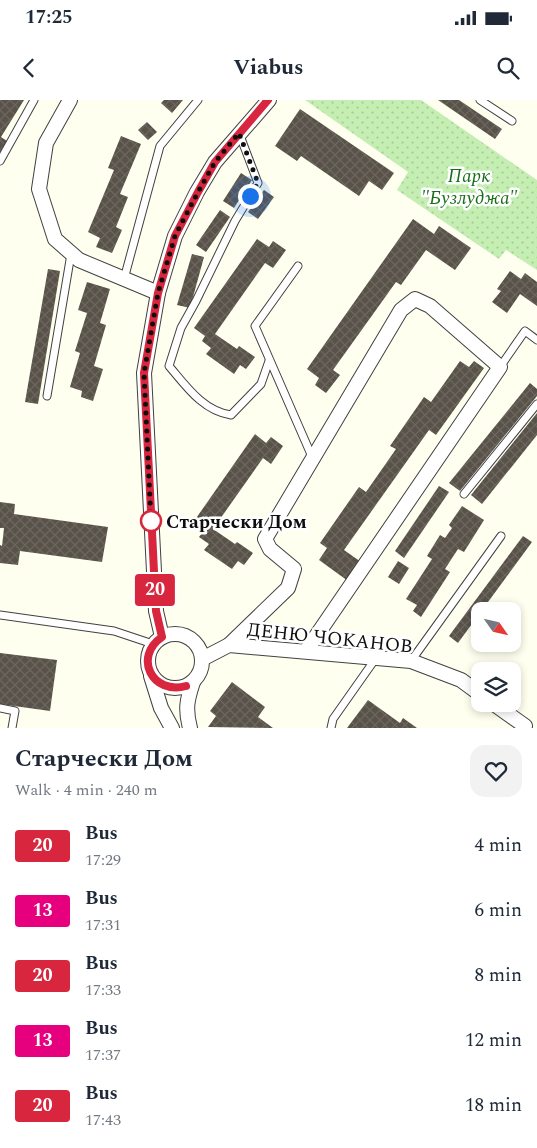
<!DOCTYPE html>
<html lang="en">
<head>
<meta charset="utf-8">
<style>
	:root { --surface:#fff; --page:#f2f2f3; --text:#1f2937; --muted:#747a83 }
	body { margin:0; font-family:Spectral,serif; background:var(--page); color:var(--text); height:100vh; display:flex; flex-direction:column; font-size:19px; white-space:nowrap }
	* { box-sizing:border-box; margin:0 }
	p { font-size:16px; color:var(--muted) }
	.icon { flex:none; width:28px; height:28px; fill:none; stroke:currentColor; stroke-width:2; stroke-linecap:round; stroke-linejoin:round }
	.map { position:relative; height:628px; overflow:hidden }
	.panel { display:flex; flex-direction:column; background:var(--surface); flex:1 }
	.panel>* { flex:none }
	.badge { padding:0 10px; border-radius:4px; font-size:18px; line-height:32px }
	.needle { width:32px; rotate:124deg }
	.fabs { position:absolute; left:471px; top:502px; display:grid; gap:10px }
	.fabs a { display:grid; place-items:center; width:50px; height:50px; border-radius:10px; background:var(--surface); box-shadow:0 2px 8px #0003; font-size:25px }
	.you { position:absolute; width:25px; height:25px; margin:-12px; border:4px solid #fff; border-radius:50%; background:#1a73e8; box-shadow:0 0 0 8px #1a73e833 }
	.map>.badge { position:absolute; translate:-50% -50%; box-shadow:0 0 0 2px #fff }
	.round { display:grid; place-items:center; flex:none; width:52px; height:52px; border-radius:15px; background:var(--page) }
	.headline { display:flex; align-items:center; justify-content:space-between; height:85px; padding:0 15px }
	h1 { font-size:24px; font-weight:700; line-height:38px }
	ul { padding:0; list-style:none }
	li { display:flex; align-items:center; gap:15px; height:65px; padding:0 15px }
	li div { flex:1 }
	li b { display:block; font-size:19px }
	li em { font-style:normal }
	li .badge { min-width:55px; font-weight:700; text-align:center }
	.status { display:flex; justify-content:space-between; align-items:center; height:35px; padding:0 25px; background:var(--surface); direction:ltr }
	.status svg { height:14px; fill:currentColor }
	header { display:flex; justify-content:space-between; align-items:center; height:65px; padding:0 15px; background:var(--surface); font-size:22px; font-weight:700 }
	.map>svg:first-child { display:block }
	.grass { fill:url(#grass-dots) }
	.building { fill:url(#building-cross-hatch) }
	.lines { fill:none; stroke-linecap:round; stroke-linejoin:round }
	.service-casing { stroke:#414141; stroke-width:9 }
	.minor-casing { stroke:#414141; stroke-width:16 }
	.service { stroke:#fff; stroke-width:7 }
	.minor { stroke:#fff; stroke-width:14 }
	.line-casing { stroke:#fff; stroke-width:11 }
	.line { stroke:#d7263d; stroke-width:8 }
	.walk { stroke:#0e0e0e; stroke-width:5; stroke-dasharray:0 9 }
	.stop-dot { fill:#fff; stroke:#d7263d; stroke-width:2.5 }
	.labels { text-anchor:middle; stroke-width:5; stroke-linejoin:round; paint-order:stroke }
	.park-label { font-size:19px; font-style:italic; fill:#176d18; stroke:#fff }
	.stop-label { font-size:19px; font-weight:bold; fill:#0e0e0e; stroke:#fff; text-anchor:start }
	.street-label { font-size:19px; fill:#0e0e0e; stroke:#fff }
</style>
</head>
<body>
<div class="status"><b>17:25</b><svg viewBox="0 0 49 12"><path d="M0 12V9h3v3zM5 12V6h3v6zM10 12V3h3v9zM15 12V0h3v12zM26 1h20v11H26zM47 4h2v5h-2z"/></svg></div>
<header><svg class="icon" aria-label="back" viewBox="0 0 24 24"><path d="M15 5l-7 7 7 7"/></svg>Viabus<svg class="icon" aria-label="search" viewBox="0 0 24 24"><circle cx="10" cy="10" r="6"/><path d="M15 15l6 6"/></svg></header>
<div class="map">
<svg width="537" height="628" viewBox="0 0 537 628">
	<defs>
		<pattern id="grass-dots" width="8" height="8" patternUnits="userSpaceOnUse" patternTransform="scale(1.25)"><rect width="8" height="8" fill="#c5eeb3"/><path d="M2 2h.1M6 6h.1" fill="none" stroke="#a8cb99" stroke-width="1.8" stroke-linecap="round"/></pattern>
		<pattern id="building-cross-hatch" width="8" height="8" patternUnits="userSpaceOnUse" patternTransform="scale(1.25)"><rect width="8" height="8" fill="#585249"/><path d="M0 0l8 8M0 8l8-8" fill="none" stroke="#6b665f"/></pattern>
	</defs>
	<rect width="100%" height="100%" fill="#ffffef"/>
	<polygon class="grass" points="305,0 421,0 537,80 537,170 506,150 499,159 397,90 408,72"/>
	<g class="building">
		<polygon points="0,0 24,0 1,37 7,41 0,53"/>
		<polygon points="164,0 183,0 172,13 161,3"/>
		<polygon points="438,0 459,0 502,29 495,39"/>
		<polygon points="300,9 394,73 382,90 369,81 359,96 301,56 297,61 275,46"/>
		<polygon points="147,22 157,32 148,40 138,30"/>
		<polygon points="121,36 141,44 120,94 128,97 116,127 122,130 112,153 96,147 100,138 88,132 114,70 108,68"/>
		<polygon points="241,73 252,80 234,108 223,101"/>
		<polygon points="264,90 274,97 258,119 248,112"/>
		<polygon points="220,110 230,117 206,152 196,145"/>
		<polygon points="413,119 434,134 439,126 471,148 455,170 426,150 401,185 396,182 333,270 340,275 326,293 315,285 319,278 307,269"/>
		<polygon points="257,139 269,147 273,141 286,150 273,168 265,163 215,234 237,249 239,246 255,257 246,269 240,265 234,274 206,254 211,248 202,241 205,236 194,228"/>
		<polygon points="192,154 204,157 190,208 177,205"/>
		<polygon points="48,169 60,171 38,304 25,302"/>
		<polygon points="510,171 521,179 525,173 537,182 537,206 520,194 507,213 492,202 501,191 497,189"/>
		<polygon points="87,182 110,189 100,223 106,225 94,266 103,269 93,301 81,297 82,291 70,287 80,253 75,251 87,213 78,210"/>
		<polygon points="460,261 469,267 474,261 484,268 436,335 429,330 344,450 361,462 348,481 319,460 327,448 320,443 359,387 366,392 396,349 390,346 424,297 431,302"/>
		<polygon points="530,283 537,289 537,296 460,391 449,383"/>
		<polygon points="537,313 537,335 482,404 471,395"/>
		<polygon points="255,334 266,343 271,337 283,346 271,364 263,358 213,429 235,444 237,442 253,453 244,465 238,461 232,469 204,450 209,444 199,437 203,432 192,424"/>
		<polygon points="439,386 449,392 404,458 395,451"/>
		<polygon points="0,402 15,404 14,414 108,427 102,462 20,451 18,465 0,463 0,445 2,446 4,428 0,428"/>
		<polygon points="462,406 484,420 464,452 458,449 445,469 450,472 421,517 413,511 417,505 406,499 432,459 427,456 440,435 445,438 452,428 449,425"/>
		<polygon points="523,436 532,442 458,543 449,536"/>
		<polygon points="398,461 409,468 399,484 388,477"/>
		<polygon points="0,553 57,560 50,611 0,604"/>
		<polygon points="232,582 265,607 258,617 273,628 208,627 216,616 210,611"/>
		<polygon points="368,600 400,623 403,618 417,628 347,628"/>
	</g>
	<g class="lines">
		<g class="service-casing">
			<g id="service">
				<polyline points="480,0 512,21"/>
				<path d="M239,33L258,83L235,121L196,201L181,228L169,266C186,286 203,311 231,315L261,284L269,261"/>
				<polyline points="0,61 34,0"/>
				<polyline points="298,166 255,226 313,359"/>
				<polyline points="124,179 160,46 198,0"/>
				<polyline points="500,267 525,231 537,240"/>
				<polyline points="47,296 71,154"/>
				<polyline points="464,394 537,304"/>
				<polyline points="0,515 114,531 153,544"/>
				<polyline points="411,561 501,436"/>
				<polyline points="0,608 15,611 12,628"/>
				<polyline points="331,628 333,619 376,558"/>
			</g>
		</g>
		<g class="minor-casing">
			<g id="minor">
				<polyline points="70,0 46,43 39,89 55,139 79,160 158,193"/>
				<circle cx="175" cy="561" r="27"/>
				<polyline points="162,537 156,511 144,273 158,193 175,136 197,92 215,62 269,0"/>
				<polyline points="229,545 288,488 294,469 270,449 265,439 401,210 415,199 430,206 500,267 306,551"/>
				<polyline points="202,559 229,545 411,561 461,580 480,594"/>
				<polyline points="151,576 161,608 172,628"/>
				<polyline points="494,604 525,626"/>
				<path d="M190,628C185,609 187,600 193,582"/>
			</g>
		</g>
		<use href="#service" class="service"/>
		<use href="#minor" class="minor"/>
	</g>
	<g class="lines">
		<g class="line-casing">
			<path id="line" d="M186,586C152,595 133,557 162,537L156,511L144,273L158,193L175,136L198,92L215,62L268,0"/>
		</g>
		<use href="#line" class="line"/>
		<polyline class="walk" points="151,421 144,273 158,193 175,136 198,92 215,62 239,33 258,83 250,96"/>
	</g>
	<circle class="stop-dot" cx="151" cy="421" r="10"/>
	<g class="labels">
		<g class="park-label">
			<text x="469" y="82">Парк<tspan x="469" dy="22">"Бузлуджа"</tspan></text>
		</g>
		<g class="stop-label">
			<text x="166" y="428">Старчески Дом</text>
		</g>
		<g class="street-label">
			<text transform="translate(330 537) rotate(6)" y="7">ДЕНЮ ЧОКАНОВ</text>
		</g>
	</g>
</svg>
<div class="fabs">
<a><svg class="needle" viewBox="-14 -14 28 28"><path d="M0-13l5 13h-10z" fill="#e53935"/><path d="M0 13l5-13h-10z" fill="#747a83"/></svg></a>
<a><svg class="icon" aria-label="layers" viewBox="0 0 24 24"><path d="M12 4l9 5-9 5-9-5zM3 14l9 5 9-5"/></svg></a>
</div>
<div class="you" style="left:250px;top:96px"></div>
<b class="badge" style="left:155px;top:490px;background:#d7263d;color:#fff">20</b>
</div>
<section class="panel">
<div class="headline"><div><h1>Старчески Дом</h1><p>Walk · 4 min · 240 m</p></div><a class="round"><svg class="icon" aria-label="heart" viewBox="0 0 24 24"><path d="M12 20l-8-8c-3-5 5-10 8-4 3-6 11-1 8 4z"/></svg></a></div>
<ul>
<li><span class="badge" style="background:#d7263d;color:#fff">20</span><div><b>Bus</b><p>17:29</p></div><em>4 min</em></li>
<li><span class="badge" style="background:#e6007e;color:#fff">13</span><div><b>Bus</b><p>17:31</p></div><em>6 min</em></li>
<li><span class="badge" style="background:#d7263d;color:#fff">20</span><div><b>Bus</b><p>17:33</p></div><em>8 min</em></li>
<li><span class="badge" style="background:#e6007e;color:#fff">13</span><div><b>Bus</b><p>17:37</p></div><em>12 min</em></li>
<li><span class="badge" style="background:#d7263d;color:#fff">20</span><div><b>Bus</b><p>17:43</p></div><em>18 min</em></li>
</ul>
</section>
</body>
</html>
